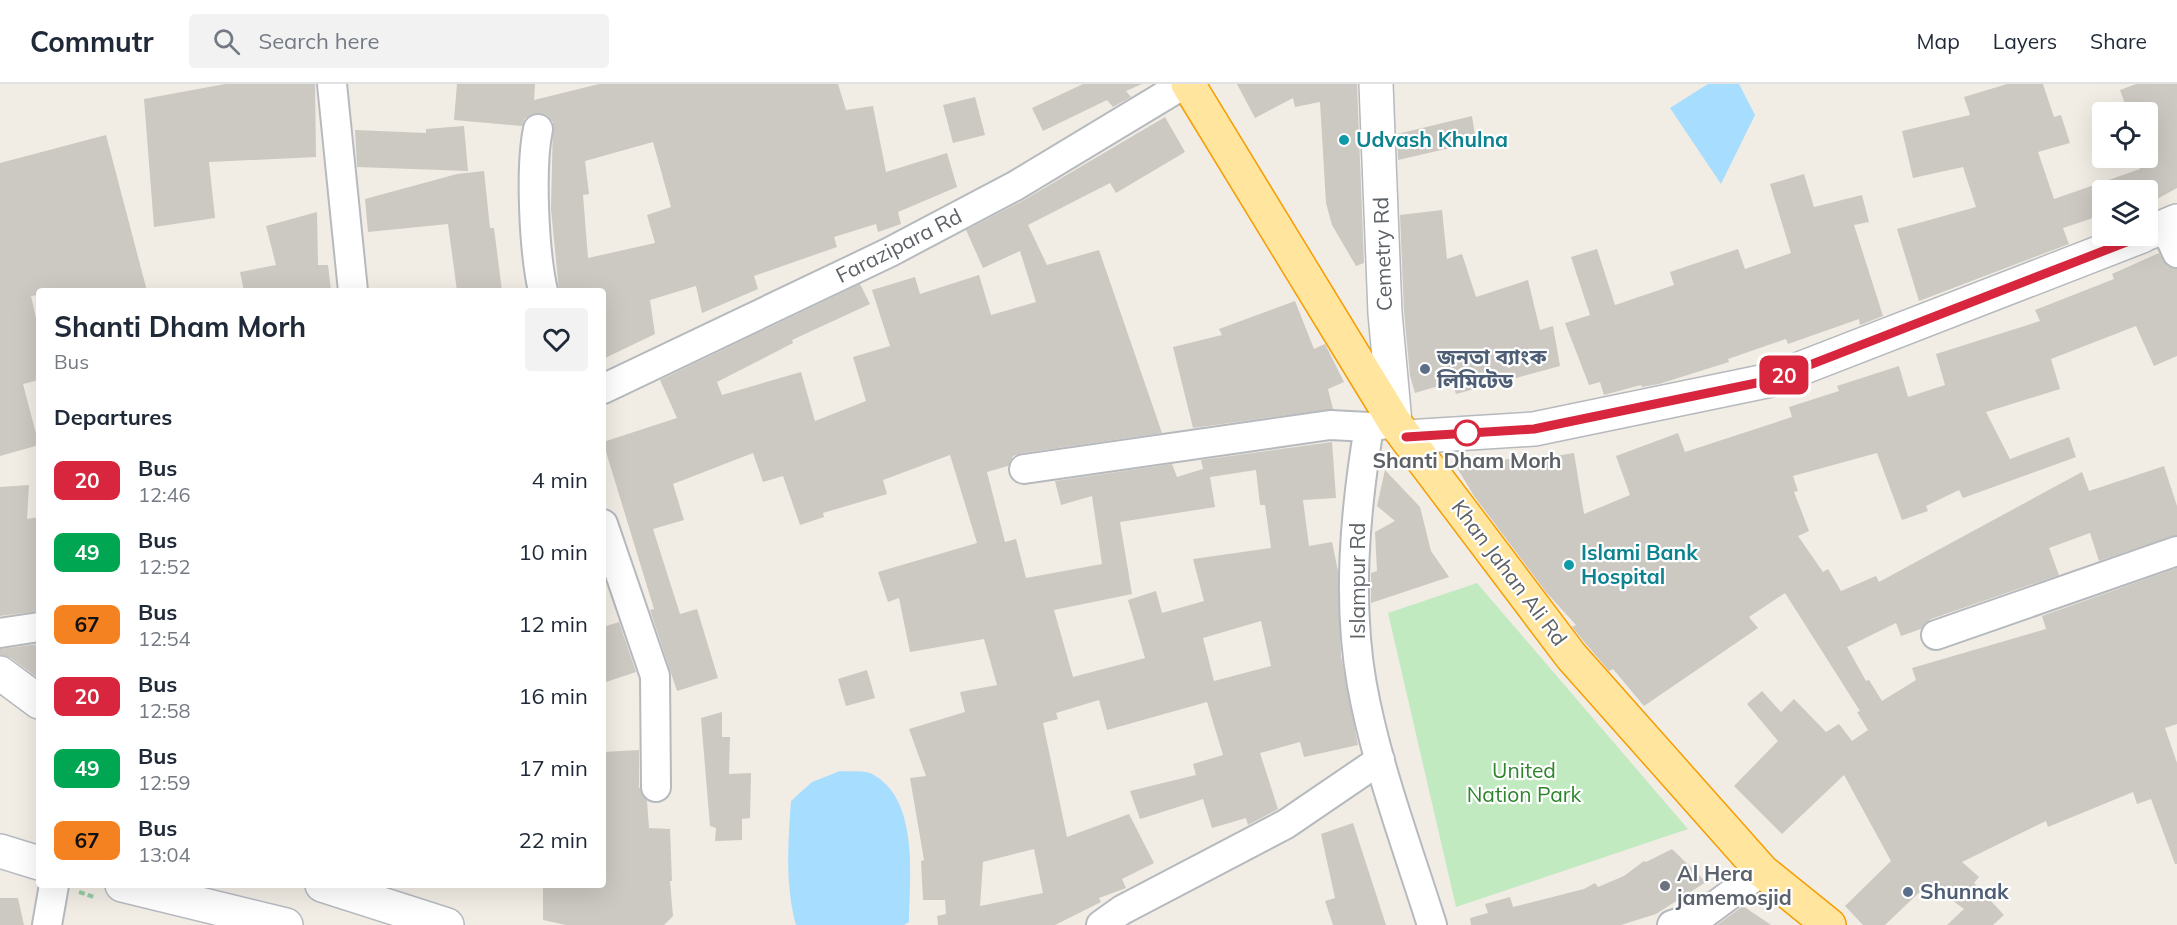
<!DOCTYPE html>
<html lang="en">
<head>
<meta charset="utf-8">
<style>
	:root { --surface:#fff; --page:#f2f2f3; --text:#1f2937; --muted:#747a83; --line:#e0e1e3 }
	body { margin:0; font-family:Mulish,"Noto Sans Bengali",sans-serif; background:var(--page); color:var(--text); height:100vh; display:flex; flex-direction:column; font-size:22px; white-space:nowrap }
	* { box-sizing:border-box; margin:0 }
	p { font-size:20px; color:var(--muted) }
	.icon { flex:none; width:33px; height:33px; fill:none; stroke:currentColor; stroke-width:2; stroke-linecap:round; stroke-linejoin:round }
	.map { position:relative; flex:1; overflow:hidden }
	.details { position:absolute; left:36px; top:204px; width:570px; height:600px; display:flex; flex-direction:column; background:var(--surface); border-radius:6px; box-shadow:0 6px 24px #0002 }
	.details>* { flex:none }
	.badge { padding:0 12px; border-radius:9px; font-size:21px; line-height:39px }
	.buttons { position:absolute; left:2092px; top:18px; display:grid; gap:12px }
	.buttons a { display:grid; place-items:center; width:66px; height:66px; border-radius:6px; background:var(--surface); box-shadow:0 6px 24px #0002; font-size:30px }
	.map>.badge { position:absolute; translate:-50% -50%; box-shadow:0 0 0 3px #fff }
	h2 { padding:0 18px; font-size:22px; line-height:54px }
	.round { display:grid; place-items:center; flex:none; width:63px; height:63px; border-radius:6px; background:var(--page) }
	.head { display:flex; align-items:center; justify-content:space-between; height:102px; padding:0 18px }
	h1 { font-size:28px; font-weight:700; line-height:45px }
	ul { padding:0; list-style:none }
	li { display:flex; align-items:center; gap:18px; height:72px; padding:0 18px }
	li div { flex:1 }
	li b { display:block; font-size:22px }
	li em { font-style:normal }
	li .badge { min-width:66px; font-weight:700; text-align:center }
	header { display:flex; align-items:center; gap:36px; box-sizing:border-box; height:84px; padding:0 30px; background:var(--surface); border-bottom:2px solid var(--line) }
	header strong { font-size:28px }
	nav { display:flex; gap:33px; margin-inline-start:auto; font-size:21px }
	.search { width:420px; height:54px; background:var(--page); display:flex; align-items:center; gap:15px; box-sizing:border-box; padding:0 21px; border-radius:6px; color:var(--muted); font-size:22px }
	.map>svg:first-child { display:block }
	.green { fill:#c2eac0 }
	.water { fill:#a7ddff }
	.building { fill:#ccc8c2; fill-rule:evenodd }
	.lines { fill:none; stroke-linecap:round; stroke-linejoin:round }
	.minor-casing { stroke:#b6b9bd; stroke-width:32 }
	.tertiary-casing { stroke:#b6b9bd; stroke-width:36 }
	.secondary-casing { stroke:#b7bbc0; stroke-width:36 }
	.trunk-casing { stroke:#f69d00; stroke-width:36 }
	.path { stroke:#98cca4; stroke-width:4; stroke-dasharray:6 3; stroke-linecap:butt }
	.minor { stroke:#fff; stroke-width:28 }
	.tertiary { stroke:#fff; stroke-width:33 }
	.secondary { stroke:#fff; stroke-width:33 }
	.trunk { stroke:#ffe59d; stroke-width:33 }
	.line-casing { stroke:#fff; stroke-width:14 }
	.line { stroke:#d7263d; stroke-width:9 }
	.culture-dot { fill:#0f9aa8; stroke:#fff; stroke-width:2 }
	.service-dot { fill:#5c6f8a; stroke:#fff; stroke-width:2 }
	.stop-dot { fill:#fff; stroke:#d7263d; stroke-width:3 }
	.worship-dot { fill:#6b7280; stroke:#fff; stroke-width:2 }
	.labels { text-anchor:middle; stroke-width:4.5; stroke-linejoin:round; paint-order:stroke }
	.culture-label { font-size:21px; font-weight:bold; fill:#0d838f; stroke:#fff; text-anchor:start }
	.street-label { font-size:21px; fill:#5d6267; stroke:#fff }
	.service-label { font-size:21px; font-weight:bold; fill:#4e5e75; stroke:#fff; text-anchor:start }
	.stop-label { font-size:21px; font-weight:bold; fill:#5d6267; stroke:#fff }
	.park-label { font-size:21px; fill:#2e852d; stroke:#fff }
	.worship-label { font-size:21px; font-weight:bold; fill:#5b616d; stroke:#fff; text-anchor:start }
</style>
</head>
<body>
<header>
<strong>Commutr</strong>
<div class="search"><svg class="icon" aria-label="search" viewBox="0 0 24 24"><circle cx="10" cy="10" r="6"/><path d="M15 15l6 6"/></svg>Search here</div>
<nav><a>Map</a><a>Layers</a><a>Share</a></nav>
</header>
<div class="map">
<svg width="2177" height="841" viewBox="0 0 2177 841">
	<rect width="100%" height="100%" fill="#f1ede5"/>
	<polygon class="green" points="1477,499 1688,745 1456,823 1388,529"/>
	<g class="water">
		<polygon points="1708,0 1739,0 1755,31 1721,100 1670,24"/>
		<path d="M840,687C849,688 864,686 872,690C919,714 910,793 909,838L904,841H796C785,801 788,758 791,717L812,698Z"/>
	</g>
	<g class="building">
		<polygon points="225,0 315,0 316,73 209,78 215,134 154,143 144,15"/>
		<path d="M457,0H535L534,16L599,0H838L846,26L873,22L886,88L947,69L957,103L898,128L901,140L878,148L876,140L834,153L837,163L754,192L758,205L702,229L696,202L650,216L655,250L603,275V207H559L551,125L553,38L548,32L540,29L525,34L522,42L454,36ZM653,58L671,123L647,131L655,159L588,174L583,111L589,110L585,77Z"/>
		<polygon points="1083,0 1142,0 1126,7 1131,13 1113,23 1107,16 1043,47 1032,24"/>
		<polygon points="1237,0 1357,0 1364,179 1356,182 1332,141 1326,119 1320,18 1295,23 1293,14 1255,34"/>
		<polygon points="2007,0 2043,0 2054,33 2061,31 2070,59 2038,68 2054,115 2140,85 2134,74 2148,74 2148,28 2128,28 2120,6 2136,0 2177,0 2177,104 2157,115 2152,106 2093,106 2102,131 2063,144 2069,160 1919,217 1897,145 1976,123 1963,83 1913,94 1902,47 1970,31 1964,13"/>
		<polygon points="975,13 985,51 953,59 943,21"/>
		<polygon points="1472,32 1476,58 1398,76 1397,50"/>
		<path d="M1165,33L1185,68L1116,109L1110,99L1028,141L1047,181L1099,166L1162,349L1022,369L1013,372L1008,382L987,388L1005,458L1016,455L1026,494L1102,480L1092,412L1061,421L1055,397L1172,380L1177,393L1203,385L1201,376L1332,358L1336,414L1303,416L1309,462L1332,458L1338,487L1341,572L1358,661L1304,673L1300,658L1260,669L1278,725L1248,741L1246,734L1212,744L1203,715L1140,735L1130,707L1196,691L1193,680L1223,671L1207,618L1107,646L1099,616L1056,629L1058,635L1043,639L1067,753L1129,730L1154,779L1122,795L1126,804L1099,814L1101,818L1055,841H938L937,832L946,830L945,816H923L921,777L924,776L910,694L926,692L909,645L965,628L960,608L997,601L984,555L910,568L899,514L888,518L878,488L977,459L950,371L883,396L887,410L823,429L824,433L800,441L783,392L763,398L753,369L673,400L684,436L653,445L680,530L697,525L718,594L677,607L650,526L654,525L603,358L677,334L660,296L860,200L870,220L792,256L793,259L717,298L722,311L801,288L815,337L866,317L853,273L890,262L872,206L915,193L920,210L979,191L991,231L1036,218L1020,167L983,184L966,146L1024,116ZM1256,386L1260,421H1265L1271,464L1193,475L1204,517L1162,529L1156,507L1128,516L1145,574L1073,593L1054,526L1132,510L1120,438L1215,423L1210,393ZM1261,537L1271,582L1214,597L1203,554ZM1034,765L1043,809L980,822L983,778Z"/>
		<polygon points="464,42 468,87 357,83 355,46 426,49 426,45"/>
		<polygon points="106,51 147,207 39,207 39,211 31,212 39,247 39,296 23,300 39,361 0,372 0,79"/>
		<polygon points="484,87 490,144 494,144 502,207 457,207 448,140 368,148 365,115 457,90"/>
		<polygon points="1804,90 1814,123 1862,111 1869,138 1854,141 1883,232 1860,241 1859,235 1788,260 1786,255 1728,275 1729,278 1659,300 1642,303 1641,301 1604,311 1600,298 1589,301 1565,239 1590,231 1571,173 1597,165 1615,221 1674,201 1670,188 1738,165 1745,185 1791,169 1770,100"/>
		<polygon points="1442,126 1447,175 1462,170 1476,213 1528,196 1540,246 1553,242 1560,282 1456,310 1452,298 1415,309 1410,292 1404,228 1400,131"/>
		<polygon points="317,128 318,181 328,181 331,207 244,207 240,188 276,181 266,142"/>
		<polygon points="2159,169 2167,182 2177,185 2177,272 2154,282 2136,242 2051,275 2060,305 1986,328 2010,375 2069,353 2076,373 1963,414 1959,406 1926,422 1928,427 1902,436 1877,369 1793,392 1798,407 1794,408 1809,447 1798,452 1823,488 1828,485 1841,507 1876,492 1879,498 2082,388 2089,407 2164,382 2177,422 2177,451 2099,477 2090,449 2049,464 2059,491 1931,535 1921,545 1901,552 1896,539 1847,563 1866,597 1869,596 1882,617 1916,596 1912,584 2046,545 2042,532 2177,484 2177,640 2165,644 2177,679 2177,780 2175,780 2151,715 2137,720 2133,708 2048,743 2046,737 1962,778 1979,793 1974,799 2004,831 1993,841 1947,841 1964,825 1929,799 1885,841 1863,841 1845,822 1891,777 1844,691 1782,750 1734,702 1778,657 1747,620 1762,607 1781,628 1794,615 1826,648 1839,640 1852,657 1868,646 1857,628 1860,627 1785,509 1749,533 1758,544 1644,622 1613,585 1609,587 1586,560 1572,543 1576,541 1546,508 1474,412 1456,382 1516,374 1517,378 1574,369 1584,430 1630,411 1616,372 1678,349 1685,368 1792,333 1789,323 1839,307 1837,302 1899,282 1908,313 1945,301 1936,270 2040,237 2035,226 2114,195 2112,190"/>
		<polygon points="1295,217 1314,265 1325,260 1344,298 1328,305 1333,325 1193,344 1173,263 1222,251 1219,245"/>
		<polygon points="1385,386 1420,423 1431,467 1449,493 1371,519 1371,489 1377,487 1375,448 1395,437 1377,422"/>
		<polygon points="29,401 27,435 39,433 39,527 0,532 0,403"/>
		<polygon points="619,538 636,588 603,599 603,543"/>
		<polygon points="39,560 39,595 11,574 0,571 0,565"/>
		<polygon points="867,586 875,614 846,622 838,595"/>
		<polygon points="722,628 722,653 730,653 729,690 751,689 750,734 742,735 742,756 715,757 716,744 710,742 701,634"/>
		<polygon points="639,666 639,703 647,717 649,744 670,745 672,797 670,797 673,832 664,841 566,841 543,836 543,801 603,801 603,668"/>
		<polygon points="1353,739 1386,841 1333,841 1325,817 1335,814 1321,750"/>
		<polygon points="1672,765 1706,798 1656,830 1621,841 1471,841 1470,834 1488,829 1485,820 1510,813 1513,823 1584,805 1595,799 1598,803 1624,792 1644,777 1646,778"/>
		<polygon points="0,814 18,814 24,841 0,841"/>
		<polygon points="1743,822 1771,841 1717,841"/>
	</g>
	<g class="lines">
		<g class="minor-casing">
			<g id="minor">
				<polyline points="332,0 353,207"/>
				<path d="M538,45C530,84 534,167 543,207"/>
				<polyline points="2165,143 2177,169"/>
				<polyline points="603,305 890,168 1015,102 1184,0"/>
				<path d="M1369,343C1355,427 1347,517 1362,601C1377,683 1407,762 1432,841"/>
				<polyline points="1024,385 1330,341 1369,343 1387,340"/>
				<polyline points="603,440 655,592 656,703"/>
				<polyline points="0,549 39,543"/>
				<polyline points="1936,551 2177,467"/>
				<polyline points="47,841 54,801"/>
				<polyline points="1101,841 1122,826 1286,740 1380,676"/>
				<polyline points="1672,841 1704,830 1762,787"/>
			</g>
		</g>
		<g class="tertiary-casing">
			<g id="tertiary">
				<polyline points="1376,0 1385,229 1395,339"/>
				<polyline points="2148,149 2177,137"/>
				<polyline points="1406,353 1534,345 1771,296 2142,152"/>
			</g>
		</g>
		<g class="secondary-casing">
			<g id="secondary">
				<polyline points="0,589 39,618"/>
				<polyline points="0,767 39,779"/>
				<polyline points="122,801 286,841"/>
				<polyline points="322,801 447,841"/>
			</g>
		</g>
		<g class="trunk-casing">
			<polyline id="trunk" points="1188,0 1395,339 1571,572 1762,787 1829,841"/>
		</g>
		<polyline class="path" points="79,808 94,813"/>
		<use href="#minor" class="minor"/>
		<use href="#tertiary" class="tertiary"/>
		<use href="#secondary" class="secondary"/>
		<use href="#trunk" class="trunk"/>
	</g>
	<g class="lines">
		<g class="line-casing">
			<polyline id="line" points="1406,353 1534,345 1771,296 2142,152"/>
		</g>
		<use href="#line" class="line"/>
	</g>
	<g class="culture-dot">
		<circle cx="1344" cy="56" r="6"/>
		<circle cx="1569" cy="481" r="6"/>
	</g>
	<g class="service-dot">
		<circle cx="1425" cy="285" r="6"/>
		<circle cx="1908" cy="808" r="6"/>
	</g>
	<circle class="stop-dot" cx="1467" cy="349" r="12"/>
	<circle class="worship-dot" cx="1665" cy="802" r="6"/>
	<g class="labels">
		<g class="culture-label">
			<text x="1356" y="63">Udvash Khulna</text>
			<text x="1581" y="476">Islami Bank<tspan x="1581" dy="24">Hospital</tspan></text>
		</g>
		<g class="street-label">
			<text transform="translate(899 162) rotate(-27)" y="7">Farazipara Rd</text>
			<text transform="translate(1383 170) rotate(-92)" y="7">Cemetry Rd</text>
			<text transform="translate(1509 489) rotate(53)" y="7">Khan Jahan Ali Rd</text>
			<text transform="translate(1358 497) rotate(-90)" y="7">Islampur Rd</text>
		</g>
		<g class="service-label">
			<text x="1437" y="280">জনতা ব্যাংক<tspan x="1437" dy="24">লিমিটেড</tspan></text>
			<text x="1920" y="815">Shunnak</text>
		</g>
		<g class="stop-label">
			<text x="1467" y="384">Shanti Dham Morh</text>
		</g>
		<g class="park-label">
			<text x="1524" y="694">United<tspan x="1524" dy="24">Nation Park</tspan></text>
		</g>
		<g class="worship-label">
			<text x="1677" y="797">Al Hera<tspan x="1677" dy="24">jamemosjid</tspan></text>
		</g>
	</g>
</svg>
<div class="buttons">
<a><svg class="icon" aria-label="locate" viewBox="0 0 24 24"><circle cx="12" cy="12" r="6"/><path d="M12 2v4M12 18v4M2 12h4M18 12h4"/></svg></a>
<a><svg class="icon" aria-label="layers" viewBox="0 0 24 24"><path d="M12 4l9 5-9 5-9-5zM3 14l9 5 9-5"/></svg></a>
</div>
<b class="badge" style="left:1784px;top:291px;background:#d7263d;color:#fff">20</b>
<section class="details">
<div class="head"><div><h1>Shanti Dham Morh</h1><p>Bus</p></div><a class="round"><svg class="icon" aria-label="heart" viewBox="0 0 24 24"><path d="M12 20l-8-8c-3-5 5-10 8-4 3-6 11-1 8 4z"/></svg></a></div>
<h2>Departures</h2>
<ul>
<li><span class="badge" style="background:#d7263d;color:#fff">20</span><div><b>Bus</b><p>12:46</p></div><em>4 min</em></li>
<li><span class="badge" style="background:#00a651;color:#fff">49</span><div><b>Bus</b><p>12:52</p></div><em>10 min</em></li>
<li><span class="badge" style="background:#f58220;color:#111">67</span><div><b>Bus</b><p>12:54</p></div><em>12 min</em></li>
<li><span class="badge" style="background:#d7263d;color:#fff">20</span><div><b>Bus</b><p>12:58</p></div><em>16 min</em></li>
<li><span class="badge" style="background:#00a651;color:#fff">49</span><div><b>Bus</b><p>12:59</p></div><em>17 min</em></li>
<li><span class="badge" style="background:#f58220;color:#111">67</span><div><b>Bus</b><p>13:04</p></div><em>22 min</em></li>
</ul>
</section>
</div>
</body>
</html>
